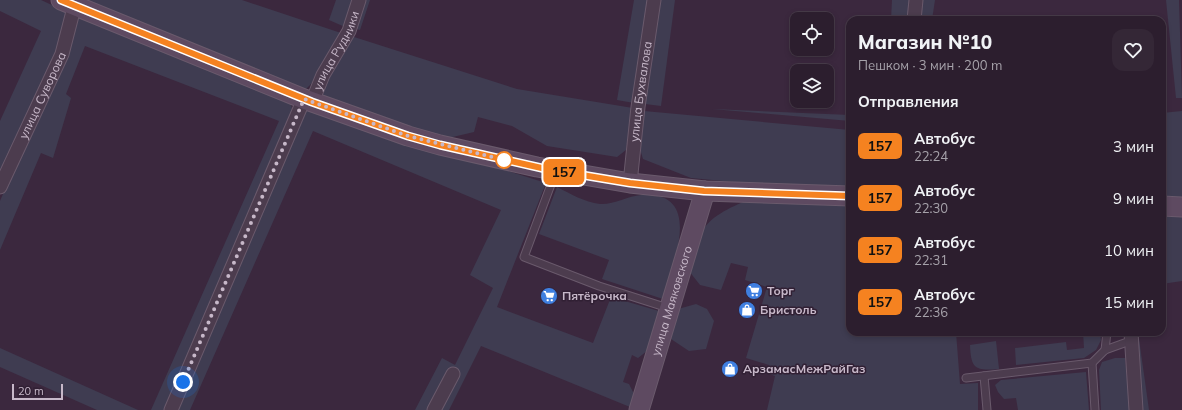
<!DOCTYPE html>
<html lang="ru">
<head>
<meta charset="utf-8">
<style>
	:root { --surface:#2c1e2e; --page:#342736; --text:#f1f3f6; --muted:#a6a2aa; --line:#483c4a }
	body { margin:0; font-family:Mulish,sans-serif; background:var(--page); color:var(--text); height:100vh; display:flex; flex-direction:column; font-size:15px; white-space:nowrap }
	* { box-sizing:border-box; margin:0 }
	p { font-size:13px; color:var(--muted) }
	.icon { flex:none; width:22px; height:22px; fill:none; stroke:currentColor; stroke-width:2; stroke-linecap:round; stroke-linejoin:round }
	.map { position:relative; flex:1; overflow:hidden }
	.panel { position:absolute; left:846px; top:16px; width:320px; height:320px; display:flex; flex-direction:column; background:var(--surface); border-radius:12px; box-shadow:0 2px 6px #0003,0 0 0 1px var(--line) }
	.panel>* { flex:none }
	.badge { padding:0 8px; border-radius:6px; font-size:14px; line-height:26px }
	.buttons { position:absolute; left:790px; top:12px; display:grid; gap:8px }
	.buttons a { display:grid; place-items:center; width:44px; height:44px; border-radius:8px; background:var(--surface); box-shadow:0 2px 6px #0003,0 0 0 1px var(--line); font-size:20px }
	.scale { position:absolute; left:12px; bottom:10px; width:51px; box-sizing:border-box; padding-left:4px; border:2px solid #c7b8c9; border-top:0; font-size:11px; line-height:14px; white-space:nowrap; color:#c7b8c9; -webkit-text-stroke:3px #312034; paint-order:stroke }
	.you { position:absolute; width:20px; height:20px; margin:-10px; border:3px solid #fff; border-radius:50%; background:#1a73e8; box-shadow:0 0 0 6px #1a73e833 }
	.map>.badge { position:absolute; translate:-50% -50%; box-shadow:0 0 0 2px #fff }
	h2 { padding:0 12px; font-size:15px; line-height:36px }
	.round { display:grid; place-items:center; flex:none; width:42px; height:42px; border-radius:12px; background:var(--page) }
	.summary { display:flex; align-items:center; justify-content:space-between; height:68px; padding:0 12px }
	h1 { font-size:19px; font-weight:800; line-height:30px }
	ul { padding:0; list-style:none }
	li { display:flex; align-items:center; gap:12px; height:52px; padding:0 12px }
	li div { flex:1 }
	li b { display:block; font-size:15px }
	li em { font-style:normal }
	li .badge { min-width:44px; font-weight:700; text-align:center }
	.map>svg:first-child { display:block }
	.green { fill:#3f3c51 }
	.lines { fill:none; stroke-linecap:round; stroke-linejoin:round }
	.service-casing { stroke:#6a5a6c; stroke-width:9 }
	.minor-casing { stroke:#6a5a6c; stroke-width:15 }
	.secondary-casing { stroke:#6a5a6c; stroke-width:21 }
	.service { stroke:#4c3c4e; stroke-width:7 }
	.minor { stroke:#4c3c4e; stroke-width:13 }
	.secondary { stroke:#5e4a61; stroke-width:19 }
	.line-casing { stroke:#fff; stroke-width:9 }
	.line { stroke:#f58220; stroke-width:6 }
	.walk { stroke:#c7b8c9; stroke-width:4; stroke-dasharray:0 7.2 }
	.stop-dot { fill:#fff; stroke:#f58220; stroke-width:2 }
	.labels { text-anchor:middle; stroke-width:3; stroke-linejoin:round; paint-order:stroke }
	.street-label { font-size:12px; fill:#c7b8c9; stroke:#312034 }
	.poi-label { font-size:12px; font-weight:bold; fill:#c7b8c9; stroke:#312034; text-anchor:start }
</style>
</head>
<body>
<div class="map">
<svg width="1182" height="410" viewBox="0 0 1182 410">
	<rect width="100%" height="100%" fill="#3b283e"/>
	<g class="green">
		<polygon points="0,0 41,0 67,12 57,54 0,176 0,121 41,31 0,11"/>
		<polygon points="88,0 242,0 341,33 312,83 304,91 88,4"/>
		<polygon points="336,0 353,0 345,27 329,20"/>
		<polygon points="362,0 370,0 360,30 353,28"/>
		<polygon points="634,0 649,0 634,103 617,100"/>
		<polygon points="660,0 675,0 661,106 645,104"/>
		<polygon points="892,0 910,0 909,20 891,20"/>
		<polygon points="920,0 935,0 932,20 918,20"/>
		<polygon points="1166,0 1179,0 1182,98 1176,98"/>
		<polygon points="79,17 290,101 293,112 166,410 151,410 279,121 85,46 66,94 71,98 53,158 41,153 0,250 0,201 27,137 66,56"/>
		<polygon points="351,36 517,89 633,108 626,150 617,157 547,146 512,126 478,117 474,132 444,139 323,97 324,85"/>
		<polygon points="310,108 546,183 497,307 593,343 611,297 659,311 647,351 638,358 632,355 623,382 629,384 634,394 630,407 481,346 449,410 415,410 442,358 455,365 493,288 470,275 501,210 313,131 190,410 174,410 303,113"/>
		<polygon points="712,109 850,115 850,121"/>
		<polygon points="644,111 850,130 850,188 755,184 691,178 643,159 640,149"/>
		<polygon points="1182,111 1182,198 1162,199 1162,113"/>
		<path d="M557,187C571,194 584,202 600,204C613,205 628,196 641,195C706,191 672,265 663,299L602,279L609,260L539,234Z"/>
		<path d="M748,200L850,204V332H956L960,384L978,383V410H767L775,376L767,373L769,365L746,358L767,287L745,280L748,267L731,263L721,290L700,285L689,271C692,260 694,245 700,235C708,217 731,207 748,200Z"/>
		<polygon points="1162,214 1182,215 1182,281 1162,284"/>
		<polygon points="696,304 707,309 714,321 706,349 689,351 671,339 678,309"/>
		<polygon points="1083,332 1100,332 1101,340 1096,350 1084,358 1016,365 1015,348 1066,342 1067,350 1084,348"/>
		<polygon points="1136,332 1138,332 1149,410 1143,410"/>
		<path d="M996,341L999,369C975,371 971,369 970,345Z"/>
		<polygon points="0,348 138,410 97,410 0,367"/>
		<polygon points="1115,358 1125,358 1130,410 1101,410 1099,370 1102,362"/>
		<polygon points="1086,372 1089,410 1018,410 1016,398 1004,399 998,392 995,385 1001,380"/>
	</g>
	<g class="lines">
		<g class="service-casing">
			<g id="service">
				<polyline points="556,171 524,257 599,286 668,308"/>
				<polyline points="1105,350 1107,332"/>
				<polyline points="1092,363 1095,410"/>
				<polyline points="984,376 987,410"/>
				<polyline points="966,378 1092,363 1105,350 1130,341"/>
			</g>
		</g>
		<g class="minor-casing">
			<g id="minor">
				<polyline points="914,20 916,0"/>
				<path id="s1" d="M312,102L323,75L349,31L359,0"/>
				<path id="s2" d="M630,183L638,107L654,0"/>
				<path id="s3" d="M0,187L62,54L76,0"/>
				<polyline points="1131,332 1136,410"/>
				<polyline points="171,410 304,99"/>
				<polyline points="434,410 453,374"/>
			</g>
		</g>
		<g class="secondary-casing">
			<g id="secondary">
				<polyline points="61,0 304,99 408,136 440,145 537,167 630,183 705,191 850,196"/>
				<polyline points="1162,206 1182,207"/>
				<path id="s4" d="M639,410L705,191"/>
			</g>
		</g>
		<use href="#service" class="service"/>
		<use href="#minor" class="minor"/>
		<use href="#secondary" class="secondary"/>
	</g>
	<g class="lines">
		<g class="line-casing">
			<polyline id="line" points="61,0 312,102 408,136 440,145 546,169 630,183 704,191 850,196"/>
		</g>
		<use href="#line" class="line"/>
		<polyline class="walk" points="183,382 304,99 408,136 504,160"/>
	</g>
	<defs>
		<g id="supermarket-disc" transform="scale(0.9)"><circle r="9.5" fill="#3f7fe0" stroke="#312034"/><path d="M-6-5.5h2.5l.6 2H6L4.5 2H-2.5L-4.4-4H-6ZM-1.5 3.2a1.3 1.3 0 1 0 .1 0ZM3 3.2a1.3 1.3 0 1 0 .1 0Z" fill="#fff"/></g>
		<g id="shop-disc" transform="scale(0.9)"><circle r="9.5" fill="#3f7fe0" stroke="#312034"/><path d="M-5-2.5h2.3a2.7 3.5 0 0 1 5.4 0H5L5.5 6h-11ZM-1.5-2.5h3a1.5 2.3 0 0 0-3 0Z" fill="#fff"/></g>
	</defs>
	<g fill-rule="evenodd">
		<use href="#supermarket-disc" x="754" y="291"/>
		<use href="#supermarket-disc" x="549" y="296"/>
		<use href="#shop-disc" x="747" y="310"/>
		<use href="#shop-disc" x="730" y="369"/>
	</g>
	<circle class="stop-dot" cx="504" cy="160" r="8"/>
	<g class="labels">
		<g class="street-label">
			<text dy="4" stroke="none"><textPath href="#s1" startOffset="57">улица Рудники</textPath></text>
			<text dy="4" stroke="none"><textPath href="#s2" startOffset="92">улица Бухвалова</textPath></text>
			<text dy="4" stroke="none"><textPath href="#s3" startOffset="101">улица Суворова</textPath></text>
			<text dy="4" stroke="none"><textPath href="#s4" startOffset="114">улица Маяковского</textPath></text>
		</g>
		<g class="poi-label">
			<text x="767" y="295">Торг</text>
			<text x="562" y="300">Пятёрочка</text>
			<text x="760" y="314">Бристоль</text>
			<text x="743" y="373">АрзамасМежРайГаз</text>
		</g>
	</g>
</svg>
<div class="buttons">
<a><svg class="icon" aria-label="locate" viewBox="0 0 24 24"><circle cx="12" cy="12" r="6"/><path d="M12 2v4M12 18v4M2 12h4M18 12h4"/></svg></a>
<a><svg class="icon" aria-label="layers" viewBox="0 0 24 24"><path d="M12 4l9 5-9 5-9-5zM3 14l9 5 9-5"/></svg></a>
</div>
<div class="scale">20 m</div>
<div class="you" style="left:183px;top:382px"></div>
<b class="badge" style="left:564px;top:172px;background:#f58220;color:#111">157</b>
<section class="panel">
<div class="summary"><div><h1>Магазин №10</h1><p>Пешком · 3 мин · 200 m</p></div><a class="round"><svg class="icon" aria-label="heart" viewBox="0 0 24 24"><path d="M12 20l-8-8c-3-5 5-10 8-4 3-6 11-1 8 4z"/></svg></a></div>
<h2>Отправления</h2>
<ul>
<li><span class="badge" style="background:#f58220;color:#111">157</span><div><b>Автобус</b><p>22:24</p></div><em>3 мин</em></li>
<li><span class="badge" style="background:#f58220;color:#111">157</span><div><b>Автобус</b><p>22:30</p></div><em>9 мин</em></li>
<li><span class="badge" style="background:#f58220;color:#111">157</span><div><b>Автобус</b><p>22:31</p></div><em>10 мин</em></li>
<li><span class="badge" style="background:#f58220;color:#111">157</span><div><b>Автобус</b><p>22:36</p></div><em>15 мин</em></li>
</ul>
</section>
</div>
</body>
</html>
